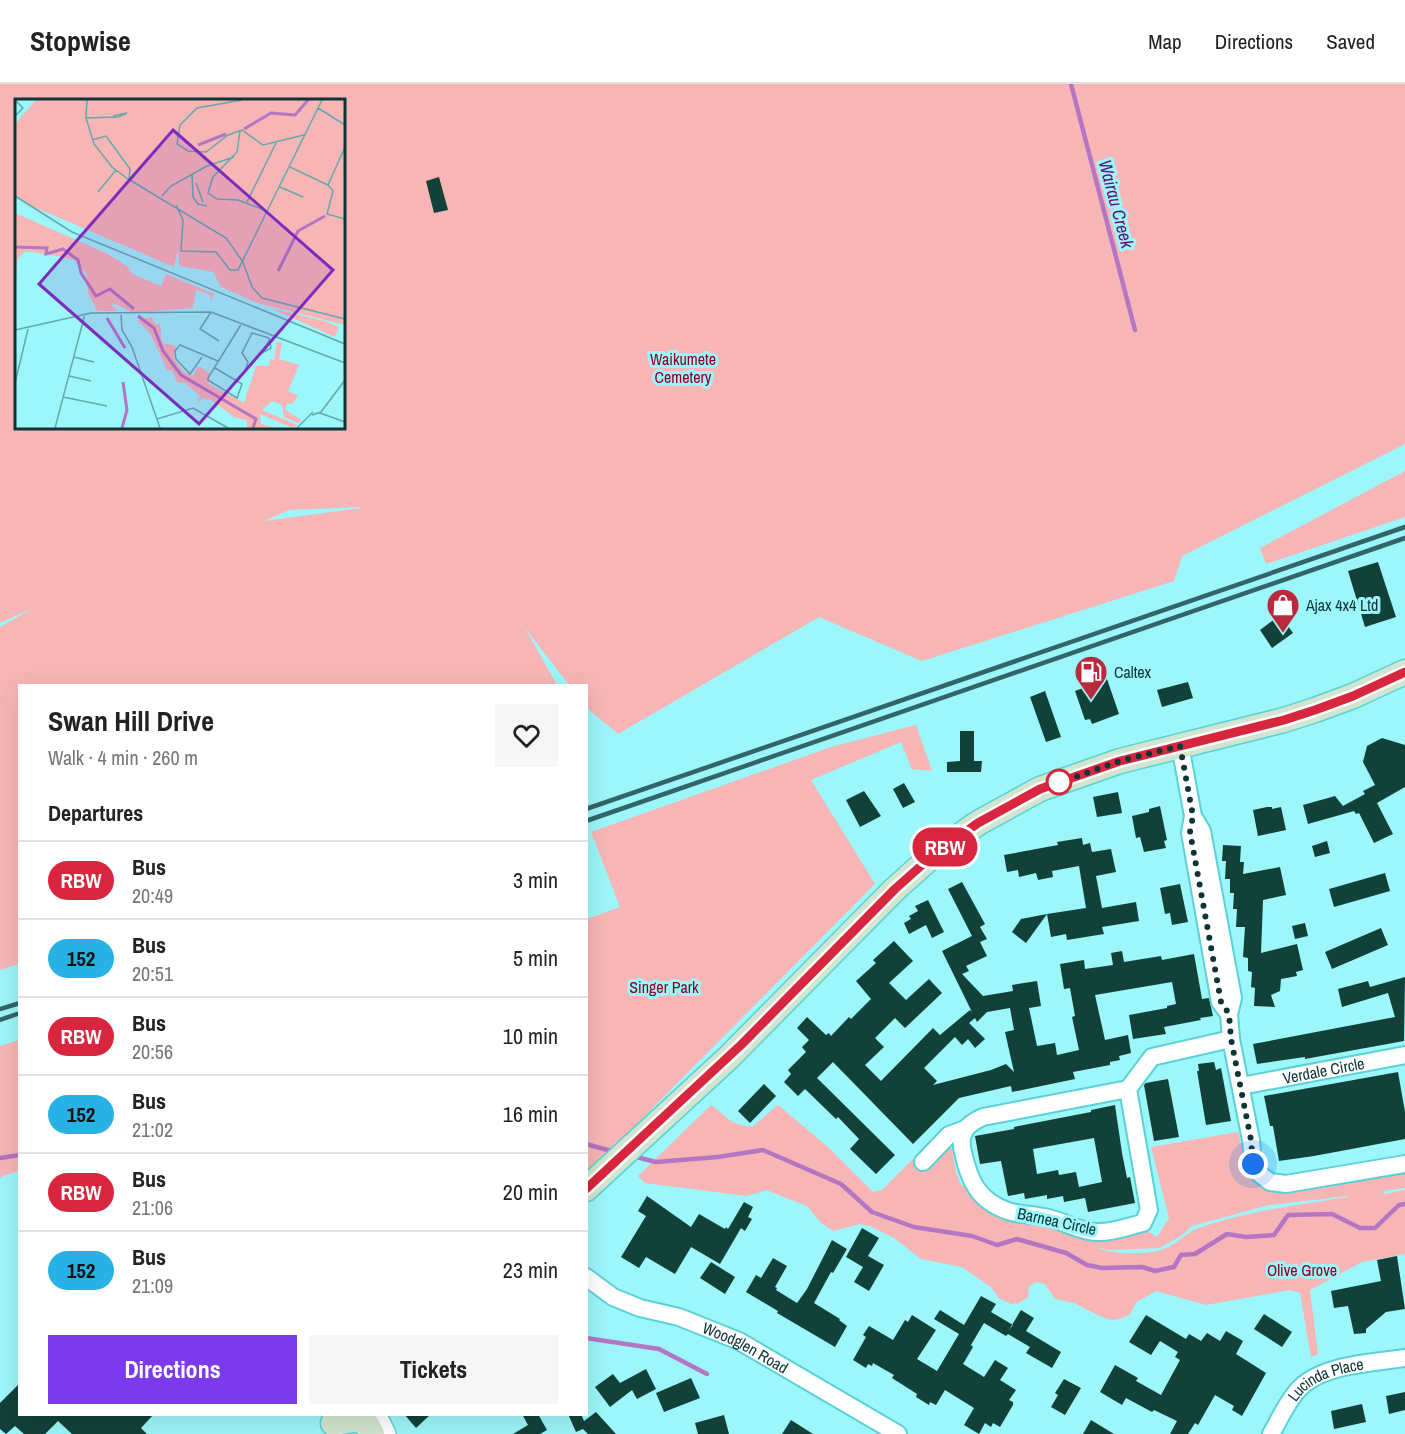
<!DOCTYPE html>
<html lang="en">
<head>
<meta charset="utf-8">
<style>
	:root { --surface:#fff; --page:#f6f6f6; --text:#222; --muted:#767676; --line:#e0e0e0; --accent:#7c3aed }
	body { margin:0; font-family:"Archivo Narrow",sans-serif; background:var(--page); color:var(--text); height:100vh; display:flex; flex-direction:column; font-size:22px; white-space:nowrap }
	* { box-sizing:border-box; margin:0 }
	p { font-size:20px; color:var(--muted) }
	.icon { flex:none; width:33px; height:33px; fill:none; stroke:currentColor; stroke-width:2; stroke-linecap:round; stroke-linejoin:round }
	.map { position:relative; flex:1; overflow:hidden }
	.sheet { position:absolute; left:18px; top:600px; width:570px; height:732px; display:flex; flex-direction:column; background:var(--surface); border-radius:0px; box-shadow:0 6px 24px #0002 }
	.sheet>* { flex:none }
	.badge { padding:0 12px; border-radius:20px; font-size:21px; line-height:39px }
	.you { position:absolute; width:30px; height:30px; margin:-15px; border:4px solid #fff; border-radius:50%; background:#1a73e8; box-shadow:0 0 0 9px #1a73e833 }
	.map>.badge { position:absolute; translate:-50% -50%; box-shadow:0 0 0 3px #fff }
	h2 { padding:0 30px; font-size:22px; line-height:54px }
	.round { display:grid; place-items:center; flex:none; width:63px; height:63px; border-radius:0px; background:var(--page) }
	.summary { display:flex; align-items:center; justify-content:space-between; height:102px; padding:0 30px }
	h1 { font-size:28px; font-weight:800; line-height:45px }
	.primary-button { display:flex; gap:12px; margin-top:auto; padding:12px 30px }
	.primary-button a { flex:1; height:69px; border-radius:0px; background:var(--accent); color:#fff; font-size:24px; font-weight:800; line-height:69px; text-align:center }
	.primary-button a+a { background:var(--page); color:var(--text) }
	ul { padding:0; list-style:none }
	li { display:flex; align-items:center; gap:18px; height:78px; padding:0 30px; border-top:2px solid var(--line) }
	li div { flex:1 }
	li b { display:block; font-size:22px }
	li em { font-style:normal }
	li .badge { min-width:66px; font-weight:700; text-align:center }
	header { display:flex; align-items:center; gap:36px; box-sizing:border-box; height:84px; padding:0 30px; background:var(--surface); border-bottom:2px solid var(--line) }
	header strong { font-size:28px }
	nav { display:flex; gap:33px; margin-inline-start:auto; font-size:21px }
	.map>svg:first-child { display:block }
	.green { fill:#f7b6b5; fill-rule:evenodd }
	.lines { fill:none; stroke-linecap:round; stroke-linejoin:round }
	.stream { stroke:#b475c3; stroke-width:4.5 }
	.building { fill:#124139; fill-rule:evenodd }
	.minor-casing { stroke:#59d2d7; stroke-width:20 }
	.tertiary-casing { stroke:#59d2d7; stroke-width:24 }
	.secondary-casing { stroke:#59d2d7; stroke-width:27 }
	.minor { stroke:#fff; stroke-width:16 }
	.tertiary { stroke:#fff; stroke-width:21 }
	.secondary { stroke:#d2e5ce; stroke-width:24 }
	.rail { stroke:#326568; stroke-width:4.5 }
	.line-casing { stroke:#fff; stroke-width:14 }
	.line { stroke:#d7263d; stroke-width:9 }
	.walk { stroke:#0d3436; stroke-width:6; stroke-dasharray:0 10.8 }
	.stop-dot { fill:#fff; stroke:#d7263d; stroke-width:3 }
	.labels { text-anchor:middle; stroke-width:6; stroke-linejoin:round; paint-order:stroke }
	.park-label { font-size:16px; fill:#8a0021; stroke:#9df6fa }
	.poi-label { font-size:16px; fill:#0d3436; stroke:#9df6fa; text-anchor:start }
	.street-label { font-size:16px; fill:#0d3436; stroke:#9df6fa }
	.water-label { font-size:18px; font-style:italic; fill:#600f71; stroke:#9df6fa }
	.inset-river { fill:none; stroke:#b475c3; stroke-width:3 }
	.inset-road { fill:none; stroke:#63a8ac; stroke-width:1.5 }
	.view { fill:#7b2cbf; fill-opacity:0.15; stroke:#7b2cbf; stroke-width:3 }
	.inset-edge { fill:none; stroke:#0d3436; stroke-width:3 }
</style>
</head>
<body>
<header>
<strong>Stopwise</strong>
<nav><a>Map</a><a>Directions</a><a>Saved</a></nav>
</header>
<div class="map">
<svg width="1405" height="1350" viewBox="0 0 1405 1350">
	<rect width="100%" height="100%" fill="#9df6fa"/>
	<g class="green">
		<path d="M0,0H1405V360L1182,472L1174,497L922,577L819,533L618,650L587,624L586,602L569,601L525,544L557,601L20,602L19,880L0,886V543L33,524L0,539ZM16,16H344V344H16ZM361,423V424L264,437L289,426Z"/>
		<polygon points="1405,387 1405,433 1266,480 1260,464"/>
		<polygon points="916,641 932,687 912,685 901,658 811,696 875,800 596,1081 587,1086 587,835 620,823 591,748 831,663"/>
		<polygon points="19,956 19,1087 5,1091 0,1094 0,962"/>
		<path d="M711,1021C729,1034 729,1040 752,1043L778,1021L829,1064L873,1108L882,1106L913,1075L924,1086L951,1060L956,1088L960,1099L986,1125L999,1132L1049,1142L1098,1156L1146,1146L1157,1153L1169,1134L1151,1063L1238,1048C1244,1070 1247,1092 1267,1105L1405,1085V1104L1383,1107L1385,1110L1405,1106V1170L1362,1178L1310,1206L1318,1270L1311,1273L1300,1209L1290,1206L1206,1221L1156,1207L1137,1218L1129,1231L1119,1235L1112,1236L1102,1233L1074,1219L1055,1215L1045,1200L1036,1198L1029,1202L1028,1213L1019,1219L1011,1220L999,1214L991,1203L962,1183L921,1175L894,1154L870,1142L859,1140L834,1147L822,1140L807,1122L766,1106L747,1112L645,1099L638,1092ZM1349,1112L1348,1113C1298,1121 1247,1127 1199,1144C1186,1148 1177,1161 1164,1165C1148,1171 1110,1171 1096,1163L1109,1166L1159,1164L1181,1152L1192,1142L1269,1121Z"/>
	</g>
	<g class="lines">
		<g class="stream">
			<polyline points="1071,0 1135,246"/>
			<polyline points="586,1060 615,1068"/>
			<polyline points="632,1072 656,1078 718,1073 763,1066 841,1100 872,1128 914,1143 972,1152 997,1161 1017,1155 1066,1169 1087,1181 1102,1184 1142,1183 1155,1187 1174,1183 1181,1171 1195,1170 1227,1150 1246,1153 1274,1151 1288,1131 1332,1130 1360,1144 1375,1144 1399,1121 1405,1120"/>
			<polyline points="0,1074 20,1071"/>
			<polyline points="586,1254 659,1265 707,1290"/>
		</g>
	</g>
	<g class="building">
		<polygon points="439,93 448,126 434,129 426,97"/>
		<polygon points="1378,478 1396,533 1365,543 1348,487"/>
		<polygon points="1280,531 1293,549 1272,564 1260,546"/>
		<polygon points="1107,595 1119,630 1092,640 1090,635 1085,636 1075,607"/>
		<polygon points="1188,598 1193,614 1162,623 1157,606"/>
		<polygon points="1045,607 1061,653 1046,658 1030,613"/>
		<polygon points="960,647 974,647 974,677 982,677 981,688 947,688 947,678 960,677"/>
		<polygon points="1382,654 1405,661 1405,703 1377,719 1393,750 1374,759 1359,729 1356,730 1354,727 1308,740 1303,721 1335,712 1343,722 1365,710 1363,707 1375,701 1363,678 1367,662"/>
		<polygon points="904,699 915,718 903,724 893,705"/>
		<polygon points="864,707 881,732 860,743 846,716"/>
		<polygon points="1118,708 1122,729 1097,733 1093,713"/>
		<polygon points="1160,722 1167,756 1164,757 1166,764 1144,768 1140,753 1136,754 1132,732 1149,728 1149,725"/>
		<polygon points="1267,723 1272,723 1272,725 1281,723 1286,746 1258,752 1253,726"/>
		<polygon points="1082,754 1083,761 1090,759 1092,768 1111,765 1116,788 1096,792 1102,824 1136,818 1139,837 1102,843 1104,850 1067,856 1066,850 1051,853 1047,830 1086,824 1079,782 1052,787 1053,793 1038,796 1036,789 1019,793 1018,786 1007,788 1004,771 1058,761 1057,758"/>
		<polygon points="1327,757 1330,769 1315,773 1312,762"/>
		<polygon points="1223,761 1241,762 1240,778 1244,778 1243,790 1280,783 1286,811 1263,816 1261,869 1297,860 1303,886 1296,888 1297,892 1281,895 1280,907 1271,911 1275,923 1254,922 1255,904 1251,903 1252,888 1248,887 1248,874 1243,873 1245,843 1236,843 1237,825 1233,825 1234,809 1230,809 1230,795 1225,795 1226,777 1222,777"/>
		<polygon points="1385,789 1390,807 1334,823 1329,805"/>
		<path d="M962,798L985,840L980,843L987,855L980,858L987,872L966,882L969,887L962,890L983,912L1013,907L1012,901L1037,897L1041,922L1029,924L1037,962L1055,959L1057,971L1079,966L1072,933L1075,932L1070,904L1064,905L1060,880L1084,876L1085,885L1113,881L1111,869L1122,867L1124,878L1161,872L1162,876L1194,870L1202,915L1209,914L1213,932L1200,934L1201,936L1164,943L1166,950L1133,955L1129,931L1167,924V922L1176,920L1172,898L1095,911L1105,956L1128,951L1131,969L1119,972L1120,976L1110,978V981L1073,988L1075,995L1012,1008L1011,1002L959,1014L913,1060L833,978L817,994L895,1071L876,1090L850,1065L859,1055L838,1033L836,1035L805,1005L798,1012L784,998L791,990L788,986L806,968L802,963L809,956L797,944L807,933L826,951L829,949L831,952L849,933L851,935L871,915L856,897L876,879L873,876L894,857L913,877L889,899L906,916L929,895L942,909L905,944L895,934L875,954L884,963L865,981L881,997L933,944L940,951L970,926L972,928L942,867L972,852L948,805ZM1010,924L1014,946L1005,948L1014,988L1006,980L991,986L933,1001L937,997L924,984L955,953L962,961L968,955L975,964L985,955L969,939L975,934L977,938L987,928Z"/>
		<polygon points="1180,800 1188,838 1172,841 1170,829 1165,830 1160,804"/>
		<polygon points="928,816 944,848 932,854 926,841 909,850 904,839 911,835 909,832 918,827 915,822"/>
		<polygon points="1047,830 1026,859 1012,848 1021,835"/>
		<polygon points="1305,839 1308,852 1295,855 1292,842"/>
		<polygon points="1381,844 1388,861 1332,885 1325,868"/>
		<polygon points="1405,893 1404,957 1305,975 1305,973 1257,980 1253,960 1395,933 1388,909 1342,923 1338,905 1368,897 1370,903"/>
		<polygon points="1214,978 1216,986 1221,984 1231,1037 1206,1041 1197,987 1199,987 1198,980"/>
		<polygon points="1398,988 1405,1028 1405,1055 1314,1072 1279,1077 1273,1042 1270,1042 1264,1012"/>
		<polygon points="1168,995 1179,1053 1154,1057 1144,1001 1146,999"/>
		<polygon points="764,1000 776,1012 750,1039 738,1027"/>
		<path d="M1115,1021L1122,1069L1127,1094L1130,1093L1135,1119L1088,1128L1085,1114L1064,1118L1063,1112L1047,1115V1111L1025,1115L1024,1109L1008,1112L1001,1077L980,1080L975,1052L1014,1045V1043L1091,1028V1026ZM1094,1054L1102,1098L1079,1103L1076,1088L1059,1091L1058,1086L1037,1090L1033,1065Z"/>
		<polygon points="647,1112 691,1143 699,1130 725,1145 726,1143 728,1145 744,1118 753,1123 748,1133 752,1135 745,1147 741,1144 720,1180 691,1163 675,1190 646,1173 639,1184 621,1173 646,1132 638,1127"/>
		<polygon points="862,1144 879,1154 868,1172 884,1181 869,1207 854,1198 863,1183 846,1173"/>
		<polygon points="832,1156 847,1165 833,1189 831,1188 814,1219 840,1235 839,1236 847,1242 835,1263 777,1229 778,1227 746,1208 756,1191 761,1194 773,1174 787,1182 775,1203 777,1204 776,1206 797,1219 807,1205"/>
		<polygon points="1397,1172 1405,1225 1386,1228 1366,1245 1366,1249 1354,1250 1348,1222 1334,1224 1331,1207 1381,1197 1377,1176"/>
		<polygon points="711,1178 735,1193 725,1210 700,1194"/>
		<polygon points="981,1212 996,1220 991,1228 1013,1241 1009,1246 1021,1226 1034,1234 1026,1247 1061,1268 1052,1284 1026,1269 1030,1263 1008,1250 1006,1252 984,1239 971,1261 973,1263 963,1280 984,1293 995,1276 1008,1284 1000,1296 1016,1306 1009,1316 1013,1318 1013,1321 1000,1343 993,1339 991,1343 985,1339 979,1350 964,1341 974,1324 945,1306 936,1321 930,1318 929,1321 916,1313 917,1310 892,1294 894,1291 873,1279 872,1282 868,1280 866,1284 853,1276 866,1253 863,1251 869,1242 893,1256 905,1236 908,1238 912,1231 936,1246 917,1275 937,1287 959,1250 934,1235 940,1226 964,1241"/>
		<polygon points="1264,1230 1292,1248 1282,1263 1254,1245"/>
		<polygon points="1146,1231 1186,1255 1189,1250 1201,1257 1207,1249 1220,1257 1226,1247 1243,1257 1236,1270 1266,1289 1242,1332 1232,1326 1234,1322 1215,1311 1198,1341 1195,1339 1188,1350 1170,1350 1177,1337 1154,1326 1152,1328 1126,1314 1122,1321 1100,1308 1115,1281 1138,1294 1136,1297 1161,1311 1180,1276 1175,1273 1178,1268 1160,1257 1151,1271 1129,1258"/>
		<polygon points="646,1285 656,1305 637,1315 632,1306 610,1323 595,1303 613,1290 620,1299"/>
		<polygon points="691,1294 700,1314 664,1328 656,1309"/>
		<polygon points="1064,1295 1081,1304 1065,1331 1051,1323 1058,1311 1055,1309"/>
		<polygon points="20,1299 20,1330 154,1330 141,1344 147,1350 72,1350 58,1337 45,1350 24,1350 15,1342 6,1350 0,1345 0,1319"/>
		<polygon points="1405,1308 1405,1326 1389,1330 1386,1312"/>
		<polygon points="1362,1320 1366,1338 1334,1345 1331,1327"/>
		<polygon points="596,1328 616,1350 588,1350 583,1345 576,1348 568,1330 581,1330 584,1337"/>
		<polygon points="404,1330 431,1330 416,1344"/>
		<polygon points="522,1330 538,1330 547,1346 540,1350 513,1350 528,1341"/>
		<polygon points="724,1331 729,1350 698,1350 695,1339"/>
		<polygon points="791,1336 813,1350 782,1350"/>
		<polygon points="1091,1336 1114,1350 1083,1350"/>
	</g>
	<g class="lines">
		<g class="minor-casing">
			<g id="minor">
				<polyline points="1180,661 1193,732 1202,747 1233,914 1229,930 1231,955 1251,1056 1253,1080 1261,1091 1270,1098 1286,1100 1405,1080"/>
				<polyline points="1193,732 1190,749 1220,918 1229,930"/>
				<path id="s1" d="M1241,1002L1405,971"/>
				<path d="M1128,1005L1149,1126L1143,1139C1129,1142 1112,1149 1097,1148C1080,1148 1062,1136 1044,1133C1032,1130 1019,1131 1008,1127C978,1117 969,1096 963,1068C958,1049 967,1040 983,1033L1128,1005L1152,973L1231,955"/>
				<polyline points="923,1078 949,1051 965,1045"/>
				<path id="s2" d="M586,1193L613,1213L640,1224L679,1233L739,1257L898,1350"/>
				<path id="s3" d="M1271,1350C1279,1336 1287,1318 1298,1306C1321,1280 1373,1279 1405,1274"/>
			</g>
		</g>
		<g class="tertiary-casing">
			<polyline id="tertiary" points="375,1330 385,1350"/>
		</g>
		<g class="secondary-casing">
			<g id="secondary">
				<polyline points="586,1105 728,974 895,805 932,772 978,739 1040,705 1120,677 1284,636 1315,626 1353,612 1405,588"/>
				<polyline points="333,1339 359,1335 368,1342 372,1350"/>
			</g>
		</g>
		<use href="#minor" class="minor"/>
		<use href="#tertiary" class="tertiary"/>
		<use href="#secondary" class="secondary"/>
		<g class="rail">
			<polyline points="586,725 1405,443"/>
			<polyline points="586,737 1405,454"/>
			<polyline points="0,925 20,919"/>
			<polyline points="0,936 20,929"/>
		</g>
	</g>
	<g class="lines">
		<g class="line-casing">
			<polyline id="line" points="586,1105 742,960 895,805 932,772 978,739 1040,705 1120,677 1284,636 1315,626 1353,612 1405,588"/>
		</g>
		<use href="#line" class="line"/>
		<polyline class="walk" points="1059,698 1058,699 1120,677 1180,662 1193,732 1190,748 1221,918 1229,930 1231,955 1251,1056 1253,1080"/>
	</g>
	<defs>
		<g id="shop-pin" transform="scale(1.725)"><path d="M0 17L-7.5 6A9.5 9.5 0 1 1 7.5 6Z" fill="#b9283c" stroke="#9df6fa"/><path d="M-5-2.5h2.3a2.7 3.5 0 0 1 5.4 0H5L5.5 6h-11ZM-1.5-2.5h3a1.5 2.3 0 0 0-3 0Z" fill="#fff"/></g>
		<g id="fuel-pin" transform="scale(1.725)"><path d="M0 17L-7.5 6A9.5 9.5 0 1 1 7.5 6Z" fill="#b9283c" stroke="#9df6fa"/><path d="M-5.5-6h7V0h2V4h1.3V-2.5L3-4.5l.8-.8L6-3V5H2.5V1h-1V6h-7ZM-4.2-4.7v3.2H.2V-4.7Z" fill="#fff"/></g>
	</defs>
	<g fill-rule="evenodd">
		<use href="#shop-pin" x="1283" y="521"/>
		<use href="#fuel-pin" x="1091" y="588"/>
	</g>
	<circle class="stop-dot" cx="1059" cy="698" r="12"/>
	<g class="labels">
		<g class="park-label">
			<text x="683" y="281">Waikumete<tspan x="683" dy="18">Cemetery</tspan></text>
			<text x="664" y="909">Singer Park</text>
			<text x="1302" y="1192">Olive Grove</text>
		</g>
		<g class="poi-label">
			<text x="1306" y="527">Ajax 4x4 Ltd</text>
			<text x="1114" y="594">Caltex</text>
		</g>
		<g class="street-label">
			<text dy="6" stroke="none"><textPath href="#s1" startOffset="84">Verdale Circle</textPath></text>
			<text transform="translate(1057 1137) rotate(12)" y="6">Barnea Circle</text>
			<text dy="6" stroke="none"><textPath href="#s2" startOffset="176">Woodglen Road</textPath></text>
			<text dy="6" stroke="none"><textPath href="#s3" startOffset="82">Lucinda Place</textPath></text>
		</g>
		<g class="water-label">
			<text transform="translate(1116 120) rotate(75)" y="6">Wairau Creek</text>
		</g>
	</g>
	<g transform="translate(15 15)">
		<rect width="330" height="330" fill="#9df6fa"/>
		<path d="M21,1H330V226L242,204L206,188L198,173L164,167L163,151L159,168L12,105L0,95V25ZM0,114L93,155L113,168L117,175L146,187L151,175L199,195L196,202L195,196L181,191L178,209L118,214L100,205L96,206L103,212H82L73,194L71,175L58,160L17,153H9L2,161L0,205ZM255,209L309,222L324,228L320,238ZM137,218L140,225H145L147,244L161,247L159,260L168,272L178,277L183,267L195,274L194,285L229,304L241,267H254L255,260L259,261L262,243L267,244L264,260L284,266L273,292L283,297L277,305L272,304L270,311L287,321L283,324L269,318L267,306L257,302L247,311L282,326L278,329L245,315L246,325L261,329H232V321L219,318L196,301L187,299L181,307L185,297L170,284L162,283L157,271H152L135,234L122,221Z" fill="#f7b6b5"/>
		<path class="inset-river" d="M229,30L256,14L280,16L293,1M183,46L211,35M0,148L32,149L31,155L48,150L63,161L66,174L81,197L95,190L119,210M263,172L283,132L310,117M123,217L139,229L148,252L166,276L241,320L238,329M92,219L110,249M107,329L112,311L108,283"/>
		<path class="inset-road" d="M72,1L71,19L79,45L97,68L113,80M227,1L182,9L165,26L162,45L173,52L191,53L213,36L227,31L248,46L289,36M303,9L330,26M0,17L8,9L0,1M71,19L103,18L112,14L98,17M225,32L222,53L198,78L193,94L202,100L223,101L252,112M77,41L91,37L115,70L114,81M275,68L313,86L318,92L312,115L330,120M177,75L178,98L183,105L192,107M115,81L211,139L228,163L237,188L247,199L330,220M181,84L188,103M313,86L330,48M265,88L288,98M83,93L101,71M0,97L57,133L330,245M147,97L156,87L192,67L219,58M232,103L261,44M161,106L168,121L166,152L201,153L215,171H223L307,1M196,213L185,230L204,242M106,216L107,231L117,248L145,329M0,231L76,214L196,213L330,264M254,239L256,249L247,254L254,242M59,258L79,263M187,258L175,275L161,260L160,252L165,246L203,262M200,269L227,285L222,299L193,281V279L227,224M231,270L233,263L227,254L237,234L254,239M54,277L76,282M0,284L13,230M48,298L92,307M305,314L330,323M297,316L306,313L330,281M142,320L178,309L213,329M40,329L70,215M282,329L298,313"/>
		<path class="view" d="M158,31L318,171L184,325L24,185Z"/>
		<rect width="330" height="330" class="inset-edge"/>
	</g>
</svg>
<div class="you" style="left:1253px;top:1080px"></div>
<b class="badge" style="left:945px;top:763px;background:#d7263d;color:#fff">RBW</b>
<section class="sheet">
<div class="summary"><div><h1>Swan Hill Drive</h1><p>Walk · 4 min · 260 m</p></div><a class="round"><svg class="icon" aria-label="heart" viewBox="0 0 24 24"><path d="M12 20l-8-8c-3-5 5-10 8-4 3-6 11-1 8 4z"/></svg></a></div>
<h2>Departures</h2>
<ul>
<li><span class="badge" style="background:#d7263d;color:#fff">RBW</span><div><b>Bus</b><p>20:49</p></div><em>3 min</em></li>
<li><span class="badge" style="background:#28b1e5;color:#111">152</span><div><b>Bus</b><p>20:51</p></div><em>5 min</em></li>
<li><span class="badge" style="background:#d7263d;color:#fff">RBW</span><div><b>Bus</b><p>20:56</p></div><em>10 min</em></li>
<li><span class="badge" style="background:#28b1e5;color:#111">152</span><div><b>Bus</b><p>21:02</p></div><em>16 min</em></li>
<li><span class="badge" style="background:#d7263d;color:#fff">RBW</span><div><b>Bus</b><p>21:06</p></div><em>20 min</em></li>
<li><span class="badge" style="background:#28b1e5;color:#111">152</span><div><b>Bus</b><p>21:09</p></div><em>23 min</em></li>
</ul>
<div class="primary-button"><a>Directions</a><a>Tickets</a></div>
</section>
</div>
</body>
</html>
